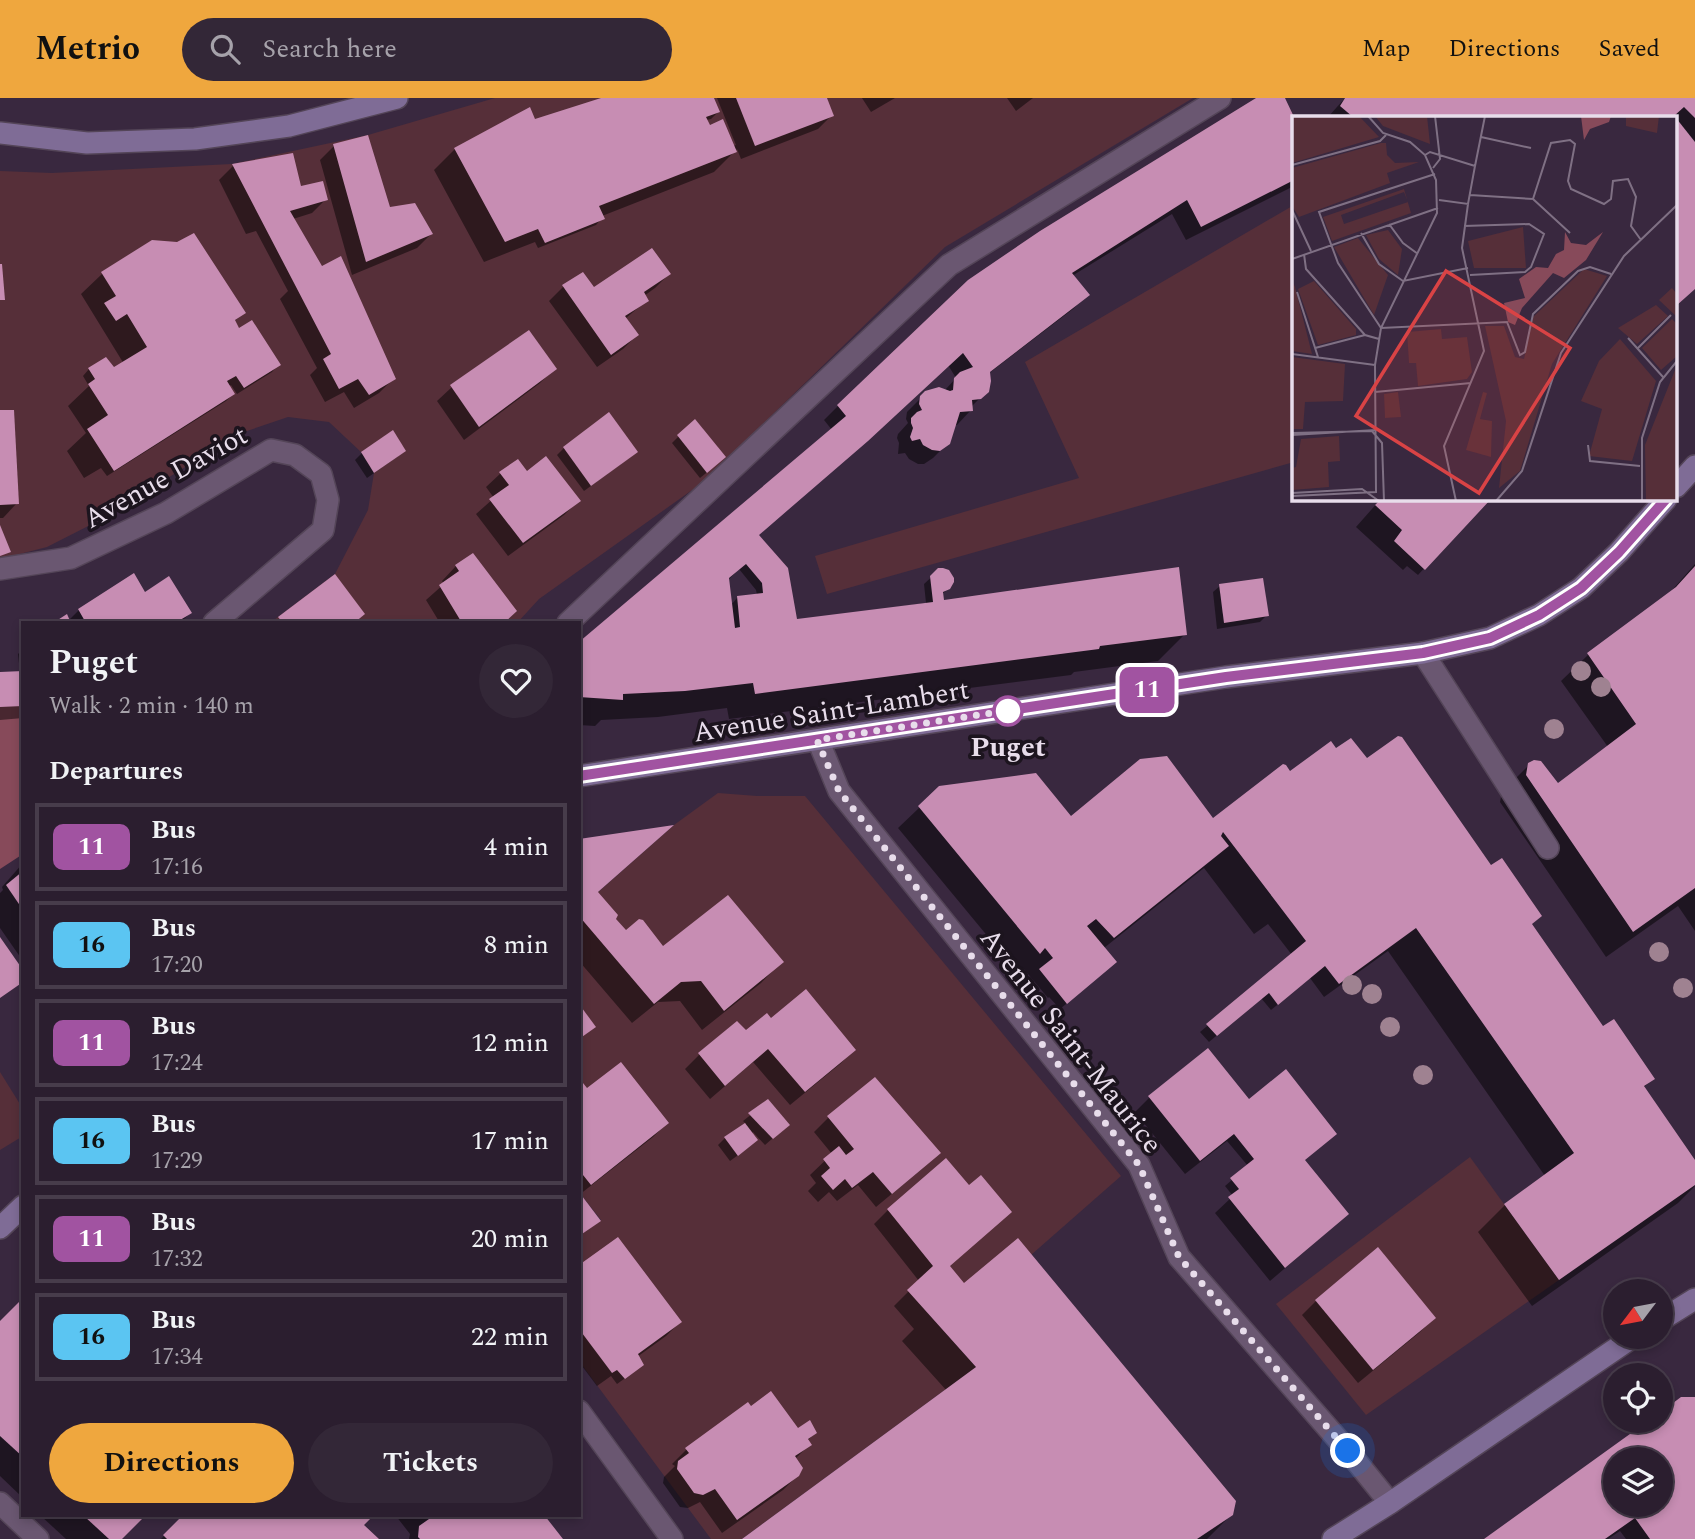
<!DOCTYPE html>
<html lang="en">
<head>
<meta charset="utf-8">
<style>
	:root { --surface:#2b1e2f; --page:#332737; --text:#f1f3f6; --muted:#a6a2aa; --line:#473c4b; --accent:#efa73e }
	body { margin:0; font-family:Spectral,serif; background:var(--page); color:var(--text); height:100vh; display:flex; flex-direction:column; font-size:26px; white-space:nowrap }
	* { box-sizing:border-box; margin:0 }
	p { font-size:23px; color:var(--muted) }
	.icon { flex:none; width:38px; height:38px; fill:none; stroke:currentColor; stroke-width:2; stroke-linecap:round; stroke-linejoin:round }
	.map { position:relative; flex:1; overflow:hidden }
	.details { position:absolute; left:21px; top:523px; width:560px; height:896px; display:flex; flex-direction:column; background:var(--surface); border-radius:0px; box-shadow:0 4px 10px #0003,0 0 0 2px var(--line) }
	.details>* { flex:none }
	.badge { padding:0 14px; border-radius:10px; font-size:24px; line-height:46px }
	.needle { width:46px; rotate:238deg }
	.buttons { position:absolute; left:1603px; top:1181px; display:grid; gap:14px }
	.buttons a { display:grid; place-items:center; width:70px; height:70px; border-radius:50%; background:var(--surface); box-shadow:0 4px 10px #0003,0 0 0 2px var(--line); font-size:35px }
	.you { position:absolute; width:35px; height:35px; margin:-18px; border:5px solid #fff; border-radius:50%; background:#1a73e8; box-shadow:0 0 0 10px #1a73e833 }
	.map>.badge { position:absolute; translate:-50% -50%; box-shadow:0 0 0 4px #fff }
	h2 { padding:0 28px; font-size:26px; line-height:63px }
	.round { display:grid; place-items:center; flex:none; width:74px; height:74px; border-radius:37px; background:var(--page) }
	.overview { display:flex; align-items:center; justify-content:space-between; height:119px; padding:0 28px }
	h1 { font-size:33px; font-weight:700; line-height:52px }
	.button { display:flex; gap:14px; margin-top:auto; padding:14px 28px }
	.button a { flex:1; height:80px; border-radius:42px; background:var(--accent); color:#111; font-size:28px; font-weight:700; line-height:80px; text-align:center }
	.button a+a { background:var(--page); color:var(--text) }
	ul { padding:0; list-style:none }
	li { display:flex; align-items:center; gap:21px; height:88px; margin:0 14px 10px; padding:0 14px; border:4px solid var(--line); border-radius:0px }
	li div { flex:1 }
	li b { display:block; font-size:26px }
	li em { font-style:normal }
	li .badge { min-width:77px; font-weight:700; text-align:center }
	header { display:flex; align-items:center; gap:42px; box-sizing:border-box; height:98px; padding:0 35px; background:var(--accent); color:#111 }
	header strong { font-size:33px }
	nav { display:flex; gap:38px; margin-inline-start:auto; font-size:24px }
	.search { width:490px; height:63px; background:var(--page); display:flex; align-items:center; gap:18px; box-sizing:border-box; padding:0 24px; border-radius:38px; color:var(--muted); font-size:26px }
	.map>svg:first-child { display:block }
	.green { fill:#562f39 }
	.forest { fill:#874a5a }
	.shadow { fill:#0007; fill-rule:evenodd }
	.building { fill:#c78db3; fill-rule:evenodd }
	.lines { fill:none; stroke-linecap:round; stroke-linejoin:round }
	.lane-casing { stroke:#544558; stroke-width:24 }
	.street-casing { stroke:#544558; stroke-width:24 }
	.secondary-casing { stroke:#544558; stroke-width:24 }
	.lane { stroke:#6a5771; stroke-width:21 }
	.street { stroke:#6a5771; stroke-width:21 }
	.secondary { stroke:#7f6c96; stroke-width:21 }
	.tree { fill:#9f8291 }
	.line-casing { stroke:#fff; stroke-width:16 }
	.line { stroke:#a153a1; stroke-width:10 }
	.walk { stroke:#e8ddeb; stroke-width:7; stroke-dasharray:0 12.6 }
	.stop-dot { fill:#fff; stroke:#a153a1; stroke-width:3.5 }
	.labels { text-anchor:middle; stroke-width:7; stroke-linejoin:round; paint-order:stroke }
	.street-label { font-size:28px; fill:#e8ddeb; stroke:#1c141e }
	.stop-label { font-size:28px; font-weight:bold; fill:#e8ddeb; stroke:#1c141e }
	.inset-road { fill:none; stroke:#7f7084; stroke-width:2 }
	.view { fill:#d94345; fill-opacity:0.15; stroke:#d94345; stroke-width:3.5 }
	.inset-edge { fill:none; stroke:#e8ddeb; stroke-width:3.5 }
</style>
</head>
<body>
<header>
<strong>Metrio</strong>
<div class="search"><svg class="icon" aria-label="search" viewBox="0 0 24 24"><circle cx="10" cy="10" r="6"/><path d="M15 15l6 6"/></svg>Search here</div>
<nav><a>Map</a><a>Directions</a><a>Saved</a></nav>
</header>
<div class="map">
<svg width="1695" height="1441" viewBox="0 0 1695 1441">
	<rect width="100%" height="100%" fill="#39283f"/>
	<g class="green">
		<polygon points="495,0 1193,0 945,149 702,385 539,501 517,525 270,525 335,476 368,412 374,375 361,354 329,324 288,319 238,336 102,421 47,449 0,461 0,73 52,75 232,66 368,37"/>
		<polygon points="1294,107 1294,364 827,496 815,458 1079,380 1025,264"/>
		<polygon points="718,695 757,698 805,698 1121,1078 1031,1157 928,1215 976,1269 742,1441 711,1441 579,1263 579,1138 601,1122 579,1094 579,811 674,727"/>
		<polygon points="0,974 23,1011 23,1038 0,1052"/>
		<polygon points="1470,1059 1559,1182 1366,1317 1276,1206"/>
	</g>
	<polygon class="forest" points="23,607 23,756 0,771 0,608"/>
	<g class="shadow">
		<polygon points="607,0 713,0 718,14 711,21 706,22 709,30 733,48 736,47 717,0 825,0 832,17 818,31 741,61 737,51 714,74 602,118 602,120 596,127 538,150 535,144 484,164 434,72 455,51 534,23"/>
		<polygon points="862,0 895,0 871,14"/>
		<polygon points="1007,0 1033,0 1016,13"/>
		<path d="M1260,0H1283L1294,24V88L1186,142L1172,116L1072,178L1087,197L1073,211L988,276L987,293L971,309V312L957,327H954L948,345L933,360L924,366H918L909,361L905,355L898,356L899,345L897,340L898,336L908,325L906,321L907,314L926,295L945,292L956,280L948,267L757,437L791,524L926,505L924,486L939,472L949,490L941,497L942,503L1185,536L1158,563L1074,574L1071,577L729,621L727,610L658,619L601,622L595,628L579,627V546L832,332L824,322L838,308ZM739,471L756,492L757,497L737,500L731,507L728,482Z"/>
		<polygon points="1345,0 1695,0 1695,188 1676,209 1676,19 1328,19"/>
		<polygon points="334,48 389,111 431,136 417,150 352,177 320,62"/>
		<polygon points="233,68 326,101 312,115 293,121 321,170 393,281 379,295 354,310 344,294 325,304 310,277 317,270 280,201 288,193 256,133 246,136 219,82"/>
		<polygon points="152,144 244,215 233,224 239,232 278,267 272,274 237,296 231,287 228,289 233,296 226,303 107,378 101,370 84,380 67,353 86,335 68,308 89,288 83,278 89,271 105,276 124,266 81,196 102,176"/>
		<polygon points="669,176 655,190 644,198 647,202 625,221 637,237 623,251 597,269 549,203 563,189 594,191"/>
		<polygon points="554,271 540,285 464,342 437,303 452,289"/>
		<polygon points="0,314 17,405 3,420 0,420"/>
		<polygon points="679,338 717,366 700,380 672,345"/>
		<polygon points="564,350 629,360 584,393 557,357"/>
		<polygon points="404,353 397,359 367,380 355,362 362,355"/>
		<polygon points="501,375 526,375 578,403 564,417 508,458 476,416 494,400 486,389"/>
		<polygon points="1377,401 1488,401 1418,477 1407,468 1403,472 1356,429 1379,403"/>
		<polygon points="473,457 502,525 440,525 426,502 444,486 442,483 456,468"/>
		<polygon points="1695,466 1695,833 1678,808 1606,859 1500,704 1502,694 1529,667 1557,687 1608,649 1561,583 1588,557 1667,498"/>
		<polygon points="1220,488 1267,517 1260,524 1217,531 1213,494"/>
		<polygon points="144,496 190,515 180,525 56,525 68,523 79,512"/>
		<polygon points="23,551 23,620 0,622 0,576 20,575 18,556"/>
		<polygon points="1335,653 1367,662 1531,827 1602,930 1653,980 1643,990 1695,1065 1695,1088 1678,1105 1532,1208 1478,1134 1505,1107 1545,1078 1388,853 1324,899 1310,880 1271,912 1261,900 1209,944 1200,934 1292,857 1268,826 1254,836 1204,770 1104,850 1108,871 1060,911 1049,899 1048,900 1023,870 1018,875 898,730 940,690 1070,720 1213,723 1290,676"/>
		<polygon points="579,743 630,764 597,795 614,822 625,834 663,850 781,864 761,885 702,932 680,903 658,904 632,925 579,863"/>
		<polygon points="23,765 23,863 0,830 0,795 3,792 2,789"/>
		<polygon points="771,923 854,952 840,966 790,1007 753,964 710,1001 685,971 699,957 737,925 746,934"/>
		<polygon points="1208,953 1248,1004 1303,1062 1346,1116 1332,1130 1270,1183 1215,1115 1233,1098 1225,1088 1248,1068 1227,1043 1185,1076 1135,1014 1149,1000"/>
		<polygon points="579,982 587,992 667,1025 653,1039 579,1097"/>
		<polygon points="768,1003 781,1033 765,1047 753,1034 751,1036 749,1049 730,1063 718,1047 725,1040 746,1026 743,1023"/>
		<polygon points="828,1020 924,1069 876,1109 858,1087 837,1103 829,1094 818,1104 808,1093 816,1085 810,1077 832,1056 814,1034"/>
		<polygon points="888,1112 948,1169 964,1187 1231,1417 1207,1441 745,1441 947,1293 902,1243 914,1231 894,1208 919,1183 874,1126"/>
		<polygon points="579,1169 680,1224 666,1238 637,1259 635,1273 617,1286 611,1278 597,1288 579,1264"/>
		<polygon points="23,1202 23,1400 0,1378 0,1225"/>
		<polygon points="1316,1203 1434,1220 1420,1234 1358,1285 1302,1217"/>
		<path d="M1682,1301H1695V1441H1626L1620,1433L1608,1441H1487L1651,1323H1661V1316ZM1615,1362H1661V1407H1615Z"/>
		<polygon points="750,1310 798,1332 815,1335 807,1343 809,1347 795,1361 798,1377 783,1392 722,1435 700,1404 688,1410 680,1409 663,1385 664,1379 675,1368 672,1366 686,1352"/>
		<polygon points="41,1418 143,1418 120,1441 66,1441"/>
		<polygon points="184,1418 371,1418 361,1427 376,1441 161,1441"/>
		<polygon points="396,1418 543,1418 561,1441 409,1441 410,1436"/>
	</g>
	<g class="building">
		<polygon points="601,0 714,0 720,14 706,19 710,27 723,21 737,54 599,108 605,121 545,145 538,131 505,144 454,50 530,9 535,21"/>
		<polygon points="736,0 827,0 834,18 755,48"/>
		<path d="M1256,0H1285L1294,19V82L1201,129L1187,102L1072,175L1090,197L990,274L991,283L989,294L981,301L972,302L973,313L960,314L950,346L940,353L932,352L923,347L920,341L912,343L910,339L913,330L911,325V320L917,314L922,312L919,306L920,298L925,293L939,289L950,293L953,292L954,280L960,274L973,269L963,255L868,343L759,437L788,470L797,521L933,504L930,478L938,470H943L949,472L954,480V484L950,491L943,494L944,502L1179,469L1187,537L1100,548L1099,551L755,596L753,585L685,593L623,596V602L579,599V544L846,318L837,307L968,182L1040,133ZM746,466L762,485L763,495L737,498L740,529L735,530L729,480Z"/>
		<polygon points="1345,0 1695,0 1695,20 1684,9 1674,18 1676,19 1353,19 1340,8"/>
		<polygon points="1676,20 1695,44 1695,191 1676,208"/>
		<polygon points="368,37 390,109 415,105 433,136 366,164 333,46"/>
		<polygon points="293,55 301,88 323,83 328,102 290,113 322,168 341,158 396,281 369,297 358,281 339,291 323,261 331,256 232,66"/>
		<polygon points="194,135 246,215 235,222 239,230 252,222 281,267 244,290 236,278 227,283 235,296 114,373 87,331 108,317 88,286 95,281 88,270 106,259 114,269 147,249 127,216 116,223 104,205 116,198 101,174 152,142 177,144"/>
		<polygon points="652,150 671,176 644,194 649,203 625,218 639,237 611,257 562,187 583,174 594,189"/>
		<polygon points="0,166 2,166 5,202 0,202"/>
		<polygon points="529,232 557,271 479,329 450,287"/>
		<polygon points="0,312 14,312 19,406 0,407"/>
		<polygon points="609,314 638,354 591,388 563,349"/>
		<polygon points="695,321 726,359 707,375 677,337"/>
		<polygon points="393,332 406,353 374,375 361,354"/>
		<polygon points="546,358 581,403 523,445 489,401 509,387 499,374 518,361 527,373"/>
		<polygon points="1381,401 1491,401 1425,472 1394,443 1402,432 1375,407"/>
		<polygon points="0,427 11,454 0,458"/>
		<polygon points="473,455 517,513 504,525 462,525 439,487 459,473 455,467"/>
		<polygon points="1695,468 1695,790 1633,834 1526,677 1528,665 1534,662 1541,663 1558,685 1636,626 1587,555 1676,489"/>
		<polygon points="134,475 145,494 169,478 192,515 175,525 86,525 78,511"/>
		<polygon points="335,476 365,516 354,525 283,525 278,519"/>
		<polygon points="1263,480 1269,518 1224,525 1219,486"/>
		<polygon points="67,516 71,525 53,525"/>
		<polygon points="23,573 23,608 0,609 0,574"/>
		<polygon points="1398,638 1402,639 1491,767 1502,760 1542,818 1532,826 1603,928 1614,921 1655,981 1644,988 1695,1062 1695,1087 1559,1182 1504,1106 1574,1055 1416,830 1339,886 1325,868 1278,907 1269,895 1217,938 1206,926 1306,843 1223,734 1221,738 1229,748 1114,840 1096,821 1087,828 1117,864 1067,906 1039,871 1053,860 1045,850 1040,856 918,708 939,688 1036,675 1071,718 1140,661 1167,658 1213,720 1283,666 1286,667 1290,673 1331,643 1336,650 1351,640 1367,660"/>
		<polygon points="674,727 598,794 618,817 616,821 626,832 639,821 643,822 663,848 728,797 784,864 724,913 701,883 681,884 654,906 579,818 579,741"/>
		<polygon points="23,773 23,812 6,787"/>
		<polygon points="0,839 23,872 23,884 0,900"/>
		<polygon points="806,891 856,952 805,994 768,951 725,988 698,955 737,923 746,932 767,915 771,920"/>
		<polygon points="579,906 596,929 579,941"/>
		<polygon points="1208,950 1249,1001 1286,971 1337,1036 1305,1062 1349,1116 1285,1170 1228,1099 1239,1091 1230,1080 1254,1061 1234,1036 1200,1063 1148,998"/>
		<polygon points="621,964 669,1025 591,1087 579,1072 579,980 587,990"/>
		<polygon points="875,979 941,1055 892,1096 873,1074 852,1090 845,1081 833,1092 821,1078 830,1070 823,1061 839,1048 846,1057 854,1051 827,1018"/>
		<polygon points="768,1001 790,1027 773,1041 748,1015"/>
		<polygon points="745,1025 758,1042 738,1058 724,1039"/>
		<polygon points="946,1060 969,1087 981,1077 1012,1114 950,1168 964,1185 1018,1140 1236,1403 1233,1417 1197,1441 742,1441 976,1269 907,1192 933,1168 887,1111"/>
		<polygon points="579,1094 601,1123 579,1138"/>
		<polygon points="618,1139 682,1224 638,1256 644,1267 625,1281 617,1272 612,1275 579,1231 579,1167"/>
		<polygon points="1378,1149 1436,1220 1373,1272 1315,1202"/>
		<polygon points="23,1200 23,1359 0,1338 0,1223"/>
		<polygon points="771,1293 798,1330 810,1322 817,1335 808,1341 812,1347 795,1358 803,1370 799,1378 737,1422 715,1391 703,1397 694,1395 677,1371 678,1363 689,1355 685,1350 748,1304 751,1308"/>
		<path d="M1681,1299H1695V1441H1650L1635,1420L1605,1441H1484L1648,1323H1661V1314ZM1615,1362H1661V1407H1615Z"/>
		<polygon points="84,1418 145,1418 122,1441 109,1441"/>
		<polygon points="182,1418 373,1418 364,1427 379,1441 167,1441 163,1437"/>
		<polygon points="430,1418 545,1418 563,1441 420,1441 418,1439 419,1428 429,1421"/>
	</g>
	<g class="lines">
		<g class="lane-casing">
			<g id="lane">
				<polyline points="568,525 949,167 1220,0"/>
				<polyline points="1423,555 1548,750"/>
			</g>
		</g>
		<g class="street-casing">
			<g id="street">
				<polyline points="0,471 71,460 166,415 271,352 295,357 321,376 328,402 323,432 214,525"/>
				<polyline points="818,642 839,693 1139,1067 1179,1159 1348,1353 1390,1405"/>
				<polyline points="579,1313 672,1441"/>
				<polyline points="0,1405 38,1441"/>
			</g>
		</g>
		<g class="secondary-casing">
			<g id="secondary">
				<polyline points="0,35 87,45 195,41 289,28 397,0"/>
				<polyline points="1676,389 1695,368"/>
				<polyline points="579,678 1226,579 1423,555 1490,540 1539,517 1581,490 1619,454 1666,401"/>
				<polyline points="0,1130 23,1108"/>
				<polyline points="1661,1222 1695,1201"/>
				<polyline points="1333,1441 1390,1405 1633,1239"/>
			</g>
		</g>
		<use href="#lane" class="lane"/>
		<use href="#street" class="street"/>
		<use href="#secondary" class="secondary"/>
	</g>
	<g class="tree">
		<circle cx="1581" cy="573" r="10"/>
		<circle cx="1601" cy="589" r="10"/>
		<circle cx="1554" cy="631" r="10"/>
		<circle cx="1659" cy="854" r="10"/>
		<circle cx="1352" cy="887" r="10"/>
		<circle cx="1683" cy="890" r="10"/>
		<circle cx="1372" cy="896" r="10"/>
		<circle cx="1390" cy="929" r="10"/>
		<circle cx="1423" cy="977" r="10"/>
	</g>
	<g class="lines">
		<g class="line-casing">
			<polyline id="line" points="579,678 1226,579 1423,555 1490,540 1539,517 1581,490 1619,454 1666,401"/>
		</g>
		<use href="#line" class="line"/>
		<polyline class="walk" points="1008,613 1017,611 817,642 839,693 1139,1067 1179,1159 1348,1353"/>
	</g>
	<circle class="stop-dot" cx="1008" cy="613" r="14"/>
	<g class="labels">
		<g class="street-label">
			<text transform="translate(165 378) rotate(-29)" y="10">Avenue Daviot</text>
			<text transform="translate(831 612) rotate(-9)" y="10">Avenue Saint-Lambert</text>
			<text transform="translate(1072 942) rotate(52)" y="10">Avenue Saint-Maurice</text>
		</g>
		<g class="stop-label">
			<text x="1008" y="658">Puget</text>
		</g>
	</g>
	<g transform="translate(1292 18)">
		<rect width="385" height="385" fill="#39283f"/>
		<path d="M0,0H67L87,21L0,47ZM83,0H135L138,28L91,10ZM334,0H367L365,17L334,10ZM89,27H94L95,39L103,47L127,46L95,57L98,67L7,101L0,90V52ZM112,73L119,97L40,125L31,101ZM112,76L116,86L52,108L49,99ZM231,111L234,152H182L176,125ZM96,114L110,133L106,159L87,143L74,119ZM66,122L96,159L82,199L42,131ZM292,153L315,160L260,248L228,355L207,372L214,305L193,210H212L223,241L232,243L241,201ZM0,164L3,171L20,238L0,235ZM22,165L64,213V219L26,229L6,173ZM380,172L385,178V201L367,184ZM364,189L376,200L345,228L326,212ZM380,203L385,208V240L369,254L350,232ZM149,213L150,223L175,221L180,256L175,263L126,270L124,247H117L115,216ZM328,223L364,265L340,345L297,340L310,293L289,285L307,245ZM0,241L53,248L51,285L13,286L11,313H0ZM385,249V385H354L353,329ZM106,276L109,301L93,302L92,278ZM191,276L195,277L188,303L200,305L199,341L174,334ZM47,320L48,345L36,346L37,371L0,374V352L4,351L9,323Z" fill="#562f39" fill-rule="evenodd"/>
		<path d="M289,0H319L317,6L298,13L292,24ZM273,116L279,127L294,129L311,116L294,144L272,162L261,157L230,192L223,209L216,206L212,187L233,182L227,163L244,151L256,152L264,138L272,134Z" fill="#874a5a"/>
		<path class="inset-road" d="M189,21L239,32M133,39L138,36L183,50L176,88L147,84M0,49L88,25L94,19M183,50L193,0M141,52L148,43L143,0M143,58L27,96L46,147L89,212L215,206L228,239L233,236L241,198L286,155L298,151L319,158M178,79L241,83L259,27L278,24L283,28L276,65L279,73L312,88L319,83L321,65L336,63L344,81L339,110L349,124M241,83L278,117M0,94L19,135M97,108L111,127L126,138M172,110L237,108L252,118L239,151L233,156L178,159M69,117L87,148L111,165L176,152M12,138L14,153L73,219L87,223M0,143L146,92M5,176L26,241M336,222L371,261M23,232L73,219M346,232L379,199M0,238L83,249M83,276L179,267M0,317L80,315L90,327L92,385M0,319L84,314M296,329L298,345L348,350M0,377L70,373L87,385M0,380L84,376L83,249L89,212L145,97L144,64L133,39L118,26L91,17L76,0M164,385L152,330L192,235L170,132L176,88M204,385L230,355L269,237L332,140L385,89M350,385V322L368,266L385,245"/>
		<path class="view" d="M154,155L278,232L187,377L64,300Z"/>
		<rect width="385" height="385" class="inset-edge"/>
	</g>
</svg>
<div class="buttons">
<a><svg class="needle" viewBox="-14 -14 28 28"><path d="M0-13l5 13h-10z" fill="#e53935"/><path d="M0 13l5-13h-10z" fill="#a6a2aa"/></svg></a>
<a><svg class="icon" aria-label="locate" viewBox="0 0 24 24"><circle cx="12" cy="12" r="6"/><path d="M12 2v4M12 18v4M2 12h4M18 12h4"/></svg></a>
<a><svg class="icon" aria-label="layers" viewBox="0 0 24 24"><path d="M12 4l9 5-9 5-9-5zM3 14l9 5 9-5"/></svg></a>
</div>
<div class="you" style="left:1348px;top:1353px"></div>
<b class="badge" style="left:1147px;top:592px;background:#a153a1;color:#fff">11</b>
<section class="details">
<div class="overview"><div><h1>Puget</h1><p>Walk · 2 min · 140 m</p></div><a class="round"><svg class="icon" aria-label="heart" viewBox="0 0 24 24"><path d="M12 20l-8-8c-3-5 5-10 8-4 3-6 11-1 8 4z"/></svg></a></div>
<h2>Departures</h2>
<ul>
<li><span class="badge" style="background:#a153a1;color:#fff">11</span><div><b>Bus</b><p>17:16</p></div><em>4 min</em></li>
<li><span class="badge" style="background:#5bc5f2;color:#111">16</span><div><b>Bus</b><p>17:20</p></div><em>8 min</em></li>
<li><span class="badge" style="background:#a153a1;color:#fff">11</span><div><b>Bus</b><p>17:24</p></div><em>12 min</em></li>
<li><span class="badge" style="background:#5bc5f2;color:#111">16</span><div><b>Bus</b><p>17:29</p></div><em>17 min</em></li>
<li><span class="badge" style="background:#a153a1;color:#fff">11</span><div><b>Bus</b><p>17:32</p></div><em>20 min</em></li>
<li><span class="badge" style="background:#5bc5f2;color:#111">16</span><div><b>Bus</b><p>17:34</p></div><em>22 min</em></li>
</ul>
<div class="button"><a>Directions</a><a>Tickets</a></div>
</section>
</div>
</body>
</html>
